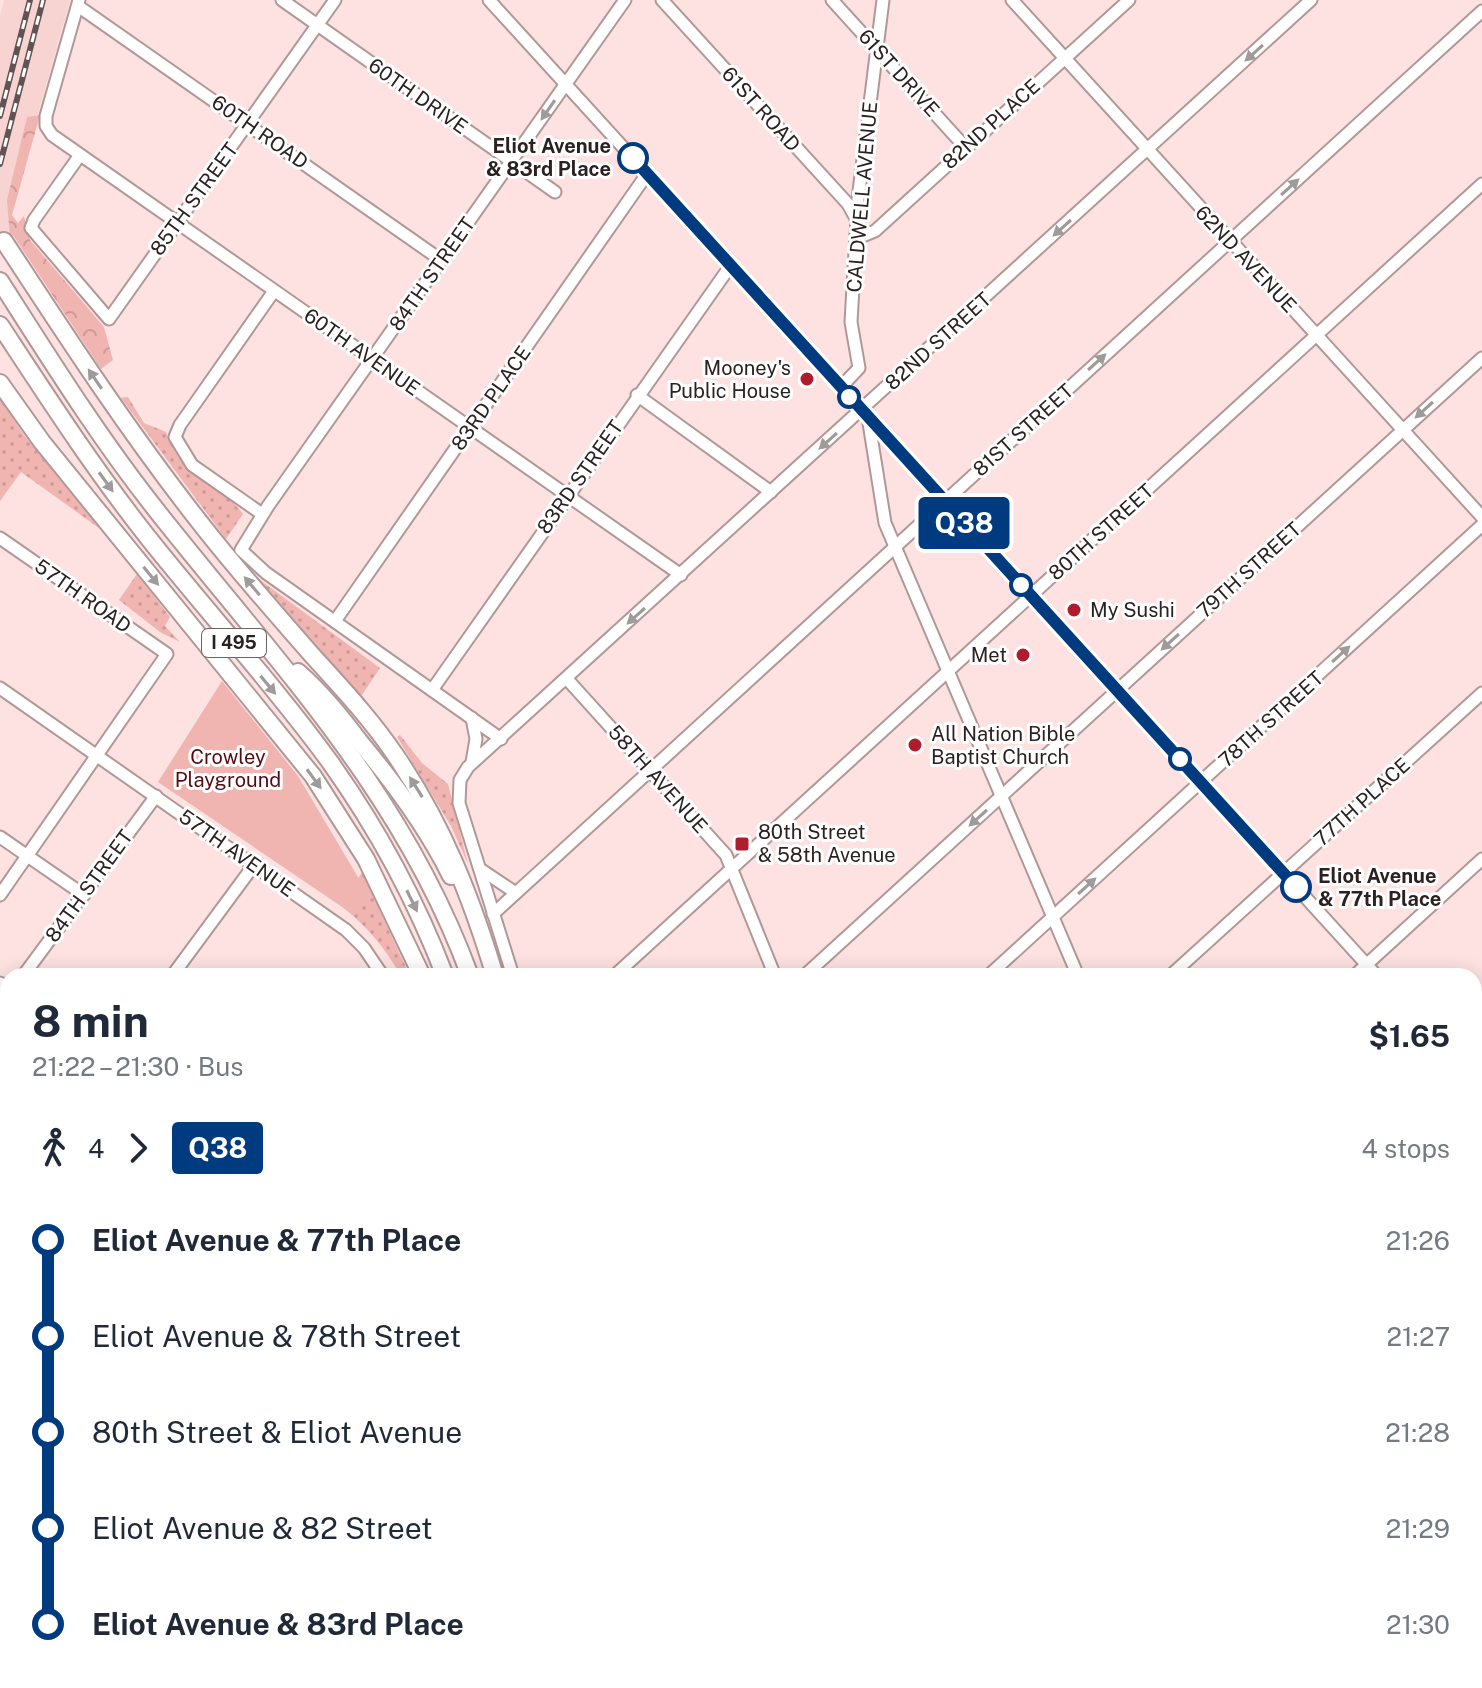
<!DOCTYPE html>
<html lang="en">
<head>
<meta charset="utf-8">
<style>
	:root { --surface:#fff; --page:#f2f2f3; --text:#1f2937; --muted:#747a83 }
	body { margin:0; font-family:"Public Sans",sans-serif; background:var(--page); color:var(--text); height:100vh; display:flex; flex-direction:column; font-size:30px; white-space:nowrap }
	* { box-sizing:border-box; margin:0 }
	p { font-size:26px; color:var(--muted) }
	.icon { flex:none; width:44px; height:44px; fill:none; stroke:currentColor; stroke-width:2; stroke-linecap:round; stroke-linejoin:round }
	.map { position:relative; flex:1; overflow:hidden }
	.sheet { position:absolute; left:0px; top:968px; width:1482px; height:720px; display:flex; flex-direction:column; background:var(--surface); border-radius:24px 24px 0 0; box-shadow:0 4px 20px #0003 }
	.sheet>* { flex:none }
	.badge { padding:0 16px; border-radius:6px; font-size:28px; line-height:52px }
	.map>.badge { position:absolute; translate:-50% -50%; box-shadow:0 0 0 4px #fff }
	.legs { display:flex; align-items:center; gap:12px; height:88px; padding:0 32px; font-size:26px }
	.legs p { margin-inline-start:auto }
	.head { display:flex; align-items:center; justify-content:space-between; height:136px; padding:0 32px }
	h1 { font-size:44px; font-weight:700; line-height:60px }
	ul { padding:0 32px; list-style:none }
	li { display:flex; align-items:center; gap:28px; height:96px; font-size:30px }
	li i { display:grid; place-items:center; width:12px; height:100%; margin:0 10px; background:currentColor }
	li i::after { content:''; width:20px; height:20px; margin:-10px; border:6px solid; border-radius:50%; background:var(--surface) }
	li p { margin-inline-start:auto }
	li:first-child i { background:linear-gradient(#0000 50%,currentColor 0) }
	li:last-child i { background:linear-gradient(currentColor 50%,#0000 0) }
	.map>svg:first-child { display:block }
	.built { fill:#f7d4d2 }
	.grass { fill:url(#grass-dots) }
	.forest { fill:url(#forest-crowns) }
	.green { fill:#f0b4b1 }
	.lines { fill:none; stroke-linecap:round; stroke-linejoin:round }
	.minor-casing { stroke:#b09896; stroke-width:15 }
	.major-casing { stroke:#b09896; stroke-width:18 }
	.highway-casing { stroke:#b09896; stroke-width:20 }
	.minor { stroke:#fff; stroke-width:11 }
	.major { stroke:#fff; stroke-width:14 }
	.highway { stroke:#fff; stroke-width:16 }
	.rail-casing { stroke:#615353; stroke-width:6 }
	.rail { stroke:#fff; stroke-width:3; stroke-dasharray:9; stroke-linecap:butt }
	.oneway { fill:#a09b9b }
	.line-1-casing { stroke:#fff; stroke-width:18 }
	.line-1 { stroke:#003b80; stroke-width:12 }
	.stop-1-dot { fill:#fff; stroke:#003b80; stroke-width:4 }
	.poi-dot { fill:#af1c2d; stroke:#fff; stroke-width:3 }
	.labels { text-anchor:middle; stroke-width:6; stroke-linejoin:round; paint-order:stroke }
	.shield { fill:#fff; stroke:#6b6464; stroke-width:2 }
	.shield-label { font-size:18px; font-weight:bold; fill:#2b2121 }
	.street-label { font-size:20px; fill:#2b2121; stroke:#fff }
	.stop-label { font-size:20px; font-weight:bold; fill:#2b2121; stroke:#fff; text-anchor:end }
	.poi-label { font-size:20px; fill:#2b2121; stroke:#fff; text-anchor:start }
	.park-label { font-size:20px; fill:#550b12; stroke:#fff }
</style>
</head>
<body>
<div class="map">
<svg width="1482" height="1688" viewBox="0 0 1482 1688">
	<defs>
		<pattern id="grass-dots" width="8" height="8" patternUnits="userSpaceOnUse" patternTransform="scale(2)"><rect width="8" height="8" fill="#f0b4b1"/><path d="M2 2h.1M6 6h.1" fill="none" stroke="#ce9a98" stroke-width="1.8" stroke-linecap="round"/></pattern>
		<pattern id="forest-crowns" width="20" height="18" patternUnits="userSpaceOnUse" patternTransform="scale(2)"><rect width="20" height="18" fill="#f0b4b1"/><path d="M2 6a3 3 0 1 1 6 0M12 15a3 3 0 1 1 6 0" fill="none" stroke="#ce9a98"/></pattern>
	</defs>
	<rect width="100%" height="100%" fill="#fde2e1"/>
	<polygon class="built" points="4,0 70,0 9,217 10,237 0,243 0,16"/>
	<g class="grass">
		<path d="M128,397L144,423L166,432C172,446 178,460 189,470C207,486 229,494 243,514L226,539L121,398Z"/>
		<polygon points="0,399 24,435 99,528 21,472 0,501"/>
		<polygon points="137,574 170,617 165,626 180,642 160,632 119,600"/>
		<polygon points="256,577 380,668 360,698"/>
		<polygon points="400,735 422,763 448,784 468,864 451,826 397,737"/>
		<path d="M362,872L410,976H401C385,948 367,926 341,906Z"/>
	</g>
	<polygon class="forest" points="40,115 12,215 18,223 24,216 30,240 104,327 113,360 101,369 13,235 10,237 7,200 27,117"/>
	<polygon class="green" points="222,681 298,776 368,894 348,911 158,782"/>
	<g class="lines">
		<g class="minor-casing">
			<g id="minor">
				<polyline points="79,0 46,116 46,126 52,135 681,575"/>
				<polyline points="282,0 555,192"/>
				<polyline points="489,0 1377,976"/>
				<polyline points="662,0 848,204 865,235 875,231 1129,0"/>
				<polyline points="832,0 965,147"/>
				<polyline points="1012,0 1482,517"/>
				<polyline points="78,6 441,260"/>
				<polyline points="80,155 34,220 31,228 109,319 335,0"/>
				<polyline points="841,387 859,368 851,322 858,199 883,0"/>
				<polyline points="637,395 771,492"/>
				<polyline points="868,417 885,523 1078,976"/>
				<polyline points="262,514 192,465 175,437 180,425 274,291"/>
				<polyline points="0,538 167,654 0,895"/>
				<polyline points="335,621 647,174"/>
				<polyline points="567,679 726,855 775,976"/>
				<polyline points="0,688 346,930 364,948 383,976"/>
				<polyline points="432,690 731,265"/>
				<polyline points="472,718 476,739 472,762"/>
				<polyline points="501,739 266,573 241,550 268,506 625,0"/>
				<polyline points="0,837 84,895"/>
				<polyline points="480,869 516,893"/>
				<polyline points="493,914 1482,11"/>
				<polyline points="23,976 156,796"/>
				<polyline points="172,976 254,865"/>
				<polyline points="513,976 459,803 460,780 468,767 1311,0"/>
				<polyline points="614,976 1482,184"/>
				<polyline points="804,976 1482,358"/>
				<polyline points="988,976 1482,525"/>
				<polyline points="1170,976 1482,693"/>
				<polyline points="1354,976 1482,859"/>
				<polyline points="0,983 8,989"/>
				<polyline points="0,1007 8,996"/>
				<polyline points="1474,1034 1482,1027"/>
				<polyline points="1474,1082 1482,1091"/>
				<polyline points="1474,1172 1482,1171"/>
				<polyline points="0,1206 8,1196"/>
				<polyline points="0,1238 8,1244"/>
				<polyline points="1474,1364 1482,1357"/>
				<polyline points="0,1407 8,1396"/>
				<polyline points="1474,1534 1482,1527"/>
				<polyline points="0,1536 8,1529"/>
				<polyline points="1474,1674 1482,1683"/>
				<polyline points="599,1680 602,1688"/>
				<polyline points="794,1680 801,1688"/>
				<polyline points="1042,1680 1044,1688"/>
				<polyline points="1181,1680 1181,1688"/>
				<polyline points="1298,1680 1298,1688"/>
				<polyline points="49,1688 64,1680"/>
				<polyline points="947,1688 985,1680"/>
			</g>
		</g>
		<g class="major-casing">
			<g id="major">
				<polyline points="0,1548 8,1550"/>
				<polyline points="244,1680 252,1688"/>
			</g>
		</g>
		<g class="highway-casing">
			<g id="highway">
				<path d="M4,241C68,339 132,437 205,529C239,572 275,613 311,654C341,687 371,719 396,756C443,825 471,897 495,976"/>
				<path d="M0,281C50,359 99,438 157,511C277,663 402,790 470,976"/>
				<path d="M0,325C48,398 95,471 150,540C209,614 274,685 330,762C377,828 416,900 445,976"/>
				<polyline points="0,383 42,442 313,776 366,859 422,976"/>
				<path d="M298,672C322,693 341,717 360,742C395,784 427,827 451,876"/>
				<polyline points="671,1680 677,1688"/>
				<polyline points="688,1680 694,1688"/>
				<polyline points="715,1680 721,1688"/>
				<polyline points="744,1680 750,1688"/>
				<polyline points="777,1680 783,1688"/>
			</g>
		</g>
		<use href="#minor" class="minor"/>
		<use href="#major" class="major"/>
		<use href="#highway" class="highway"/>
		<g class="rail-casing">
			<g id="rail">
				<polyline points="0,116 30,0"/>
				<polyline points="0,164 43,0"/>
				<polyline points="1474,1266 1482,1265"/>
				<polyline points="279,1688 296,1680"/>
			</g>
		</g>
		<use href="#rail" class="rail"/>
	</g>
	<defs><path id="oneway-solid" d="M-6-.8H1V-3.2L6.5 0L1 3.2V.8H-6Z" transform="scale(2)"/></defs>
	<g class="oneway">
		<use href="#oneway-solid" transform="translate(1254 53) rotate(138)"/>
		<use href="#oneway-solid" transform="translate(548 110) rotate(125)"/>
		<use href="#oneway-solid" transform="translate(1290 187) rotate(-42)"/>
		<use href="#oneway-solid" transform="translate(1062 228) rotate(138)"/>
		<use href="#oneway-solid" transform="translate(1097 362) rotate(-42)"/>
		<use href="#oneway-solid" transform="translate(95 379) rotate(-124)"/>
		<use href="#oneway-solid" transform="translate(1424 410) rotate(138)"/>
		<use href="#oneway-solid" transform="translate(828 441) rotate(138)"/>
		<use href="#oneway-solid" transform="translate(106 482) rotate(54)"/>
		<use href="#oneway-solid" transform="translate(151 576) rotate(51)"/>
		<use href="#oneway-solid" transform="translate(252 586) rotate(-130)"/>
		<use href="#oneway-solid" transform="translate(636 616) rotate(138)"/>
		<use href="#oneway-solid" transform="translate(1170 642) rotate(138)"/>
		<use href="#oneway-solid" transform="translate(1341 654) rotate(-42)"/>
		<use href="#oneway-solid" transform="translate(268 685) rotate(51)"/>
		<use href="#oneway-solid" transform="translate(314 779) rotate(54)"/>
		<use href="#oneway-solid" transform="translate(416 787) rotate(-122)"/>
		<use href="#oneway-solid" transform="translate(978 818) rotate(138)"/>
		<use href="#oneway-solid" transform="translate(1087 886) rotate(-42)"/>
		<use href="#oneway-solid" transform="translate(412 901) rotate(64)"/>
	</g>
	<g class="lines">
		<g class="line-1-casing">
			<polyline id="line-1" points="633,158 1296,887"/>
		</g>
		<use href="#line-1" class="line-1"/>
	</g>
	<g class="stop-1-dot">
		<circle cx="633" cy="158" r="14"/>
		<circle cx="849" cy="397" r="10"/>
		<circle cx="1021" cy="585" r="10"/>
		<circle cx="1180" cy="759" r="10"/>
		<circle cx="1296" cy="887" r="14"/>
	</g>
	<g class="poi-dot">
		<circle cx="807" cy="379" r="8"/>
		<circle cx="1074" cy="610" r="8"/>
		<circle cx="1023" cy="655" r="8"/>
		<circle cx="915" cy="745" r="8"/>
		<rect x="734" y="836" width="16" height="16" rx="4"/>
	</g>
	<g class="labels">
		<rect class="shield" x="202" y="629" width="64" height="28" rx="6"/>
		<g class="shield-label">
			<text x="234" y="649">I 495</text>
		</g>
		<g class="street-label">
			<text transform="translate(899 73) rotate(48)" y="7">61ST DRIVE</text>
			<text transform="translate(418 96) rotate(35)" y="7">60TH DRIVE</text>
			<text transform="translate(761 109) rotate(48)" y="7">61ST ROAD</text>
			<text transform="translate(991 124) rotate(-42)" y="7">82ND PLACE</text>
			<text transform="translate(260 132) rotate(35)" y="7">60TH ROAD</text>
			<text transform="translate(862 197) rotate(-85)" y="7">CALDWELL AVENUE</text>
			<text transform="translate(194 199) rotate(-54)" y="7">85TH STREET</text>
			<text transform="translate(1246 259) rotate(47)" y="7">62ND AVENUE</text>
			<text transform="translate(432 274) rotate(-55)" y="7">84TH STREET</text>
			<text transform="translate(938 341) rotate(-42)" y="7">82ND STREET</text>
			<text transform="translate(362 352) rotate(35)" y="7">60TH AVENUE</text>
			<text transform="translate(491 398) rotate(-55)" y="7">83RD PLACE</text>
			<text transform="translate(1023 430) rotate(-42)" y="7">81ST STREET</text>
			<text transform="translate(580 477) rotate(-55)" y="7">83RD STREET</text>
			<text transform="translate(1101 532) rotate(-42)" y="7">80TH STREET</text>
			<text transform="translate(1249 570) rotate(-42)" y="7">79TH STREET</text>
			<text transform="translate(83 596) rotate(35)" y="7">57TH ROAD</text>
			<text transform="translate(1271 719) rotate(-42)" y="7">78TH STREET</text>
			<text transform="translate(658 779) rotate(48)" y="7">58TH AVENUE</text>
			<text transform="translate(1362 802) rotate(-42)" y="7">77TH PLACE</text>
			<text transform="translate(237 853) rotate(35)" y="7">57TH AVENUE</text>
			<text transform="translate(89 886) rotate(-54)" y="7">84TH STREET</text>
		</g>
		<g class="stop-label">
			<text x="611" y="153">Eliot Avenue<tspan x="611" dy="23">&amp; 83rd Place</tspan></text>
			<text x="1318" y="883" text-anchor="start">Eliot Avenue<tspan x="1318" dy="23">&amp; 77th Place</tspan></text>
		</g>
		<g class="poi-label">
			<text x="791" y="375" text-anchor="end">Mooney's<tspan x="791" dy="23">Public House</tspan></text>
			<text x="1090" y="617">My Sushi</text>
			<text x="1007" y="662" text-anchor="end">Met</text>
			<text x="931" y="741">All Nation Bible<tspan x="931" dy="23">Baptist Church</tspan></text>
			<text x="758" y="839">80th Street<tspan x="758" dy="23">&amp; 58th Avenue</tspan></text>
		</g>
		<g class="park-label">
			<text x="228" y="764">Crowley<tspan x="228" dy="23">Playground</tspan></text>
		</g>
	</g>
</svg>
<b class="badge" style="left:964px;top:523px;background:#003b80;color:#fff">Q38</b>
<section class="sheet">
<div class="head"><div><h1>8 min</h1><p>21:22 – 21:30 · Bus</p></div><b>$1.65</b></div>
<div class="legs"><svg class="icon" aria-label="walk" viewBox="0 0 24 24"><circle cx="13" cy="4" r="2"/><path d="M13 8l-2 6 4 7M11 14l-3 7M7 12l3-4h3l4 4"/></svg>4<svg class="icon" aria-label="forward" viewBox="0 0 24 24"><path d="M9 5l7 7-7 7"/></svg><b class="badge" style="background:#003b80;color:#fff">Q38</b><p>4 stops</p></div>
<ul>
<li><i style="color:#003b80"></i><b>Eliot Avenue &amp; 77th Place</b><p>21:26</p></li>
<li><i style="color:#003b80"></i><span>Eliot Avenue &amp; 78th Street</span><p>21:27</p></li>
<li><i style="color:#003b80"></i><span>80th Street &amp; Eliot Avenue</span><p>21:28</p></li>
<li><i style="color:#003b80"></i><span>Eliot Avenue &amp; 82 Street</span><p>21:29</p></li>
<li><i style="color:#003b80"></i><b>Eliot Avenue &amp; 83rd Place</b><p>21:30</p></li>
</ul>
</section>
</div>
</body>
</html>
